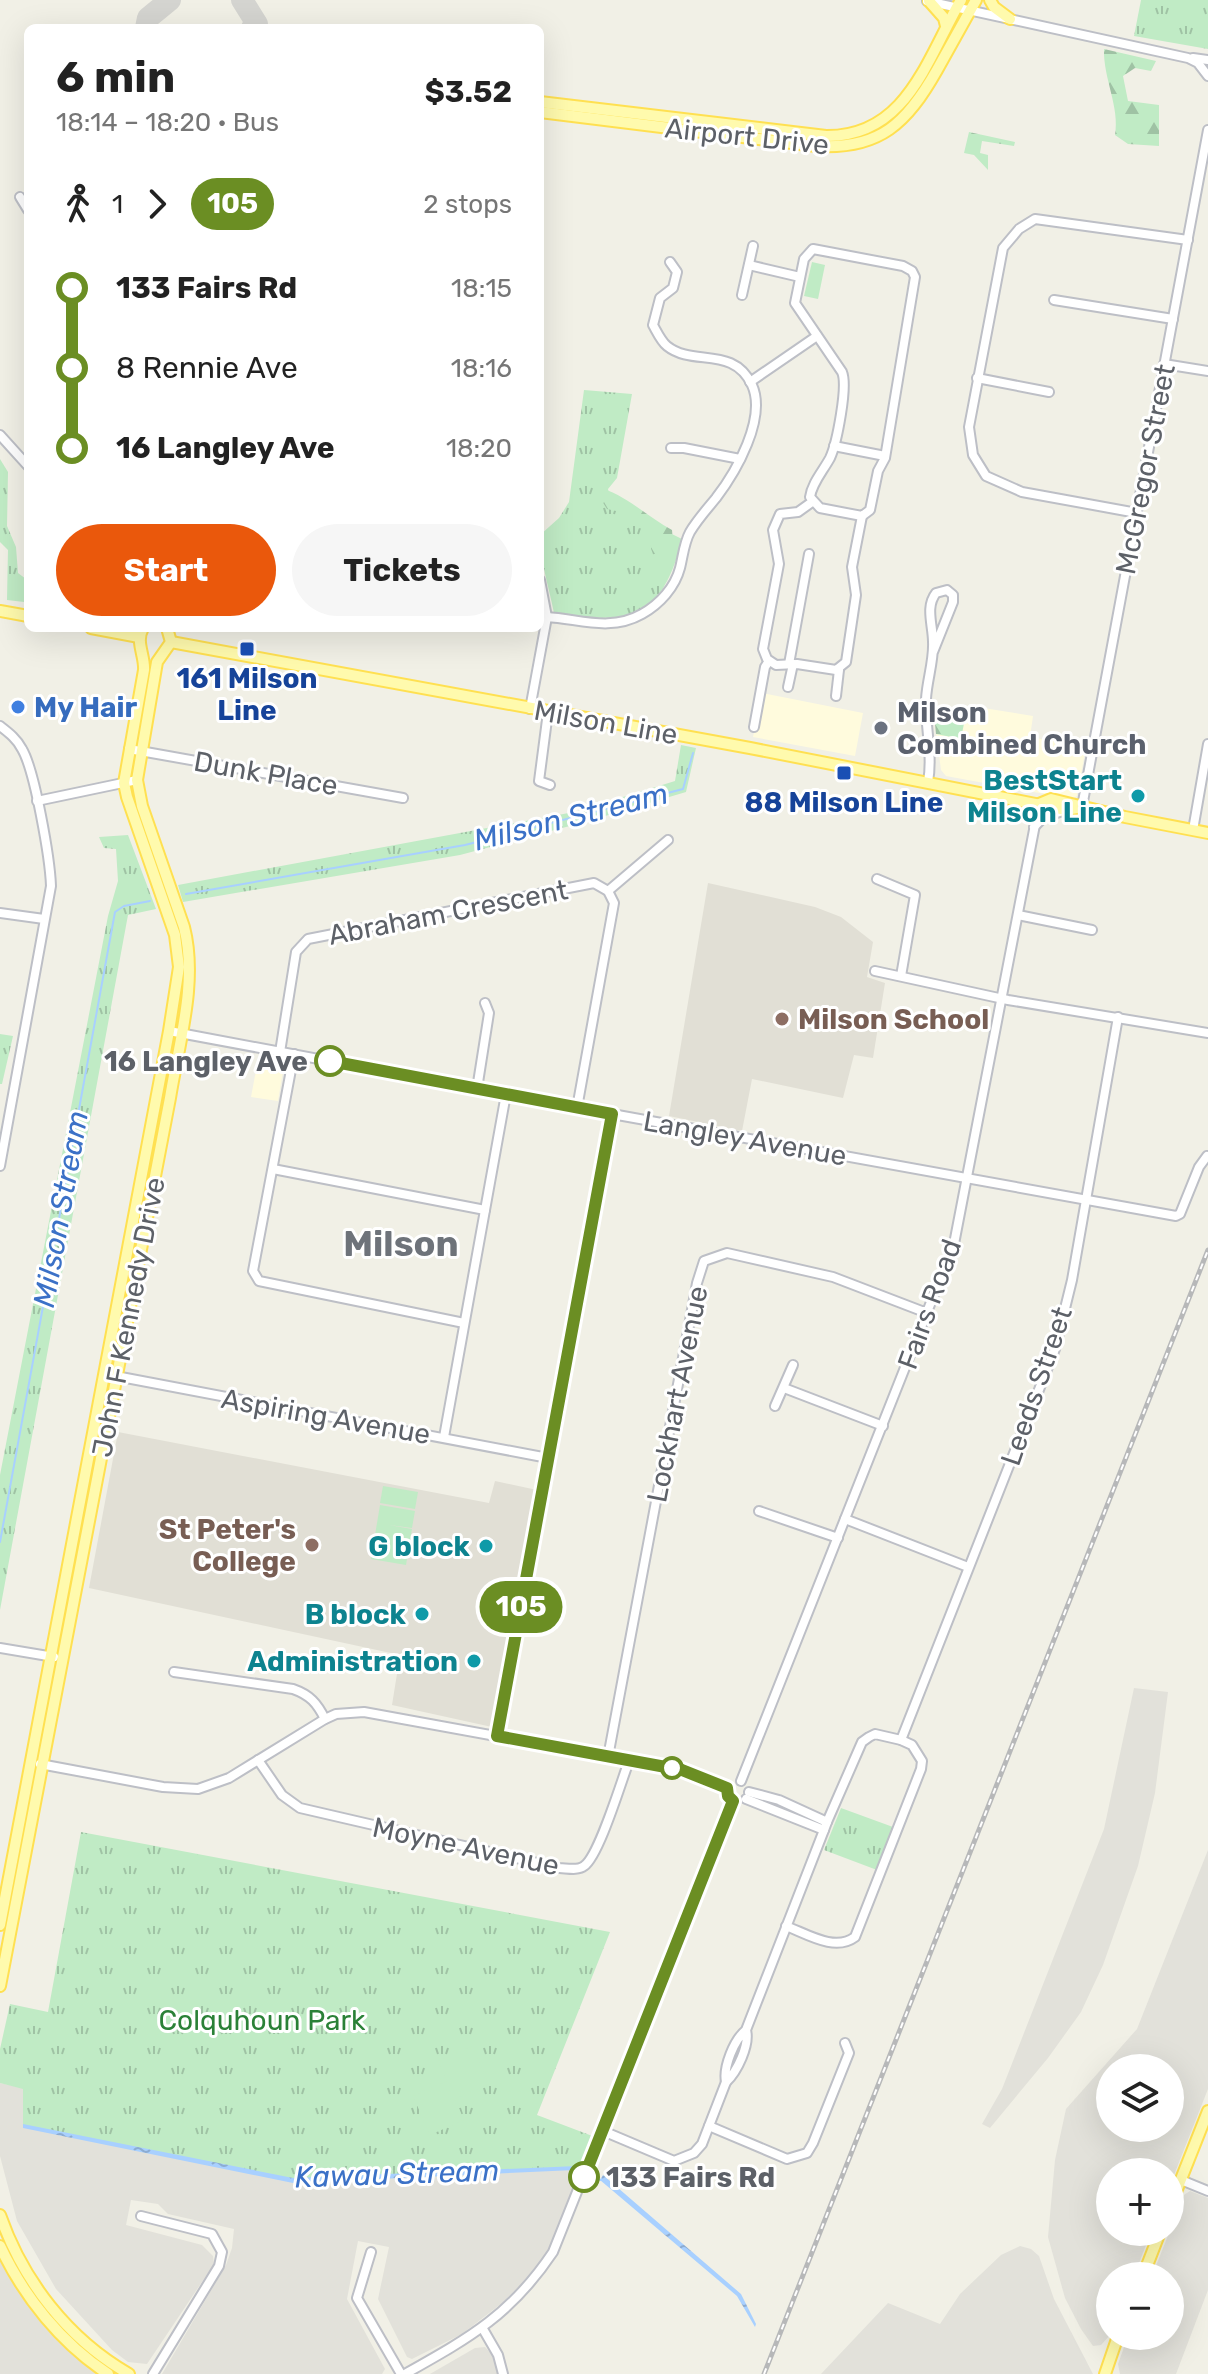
<!DOCTYPE html>
<html lang="en">
<head>
<meta charset="utf-8">
<style>
	:root { --surface:#fff; --page:#f6f6f6; --text:#222; --muted:#767676; --accent:#ea580c }
	body { margin:0; font-family:Rubik,sans-serif; background:var(--page); color:var(--text); height:100vh; display:flex; flex-direction:column; font-size:30px; white-space:nowrap }
	* { box-sizing:border-box; margin:0 }
	p { font-size:26px; color:var(--muted) }
	.icon { flex:none; width:44px; height:44px; fill:none; stroke:currentColor; stroke-width:2; stroke-linecap:round; stroke-linejoin:round }
	.map { position:relative; flex:1; overflow:hidden }
	.sheet { position:absolute; left:24px; top:24px; width:520px; height:608px; display:flex; flex-direction:column; background:var(--surface); border-radius:12px; box-shadow:0 8px 32px #0002 }
	.sheet>* { flex:none }
	.badge { padding:0 16px; border-radius:26px; font-size:28px; line-height:52px }
	.controls { position:absolute; left:1096px; top:2054px; display:grid; gap:16px }
	.controls a { display:grid; place-items:center; width:88px; height:88px; border-radius:50%; background:var(--surface); box-shadow:0 8px 32px #0002; font-size:40px }
	.map>.badge { position:absolute; translate:-50% -50%; box-shadow:0 0 0 4px #fff }
	.legs { display:flex; align-items:center; gap:12px; height:88px; padding:0 32px; font-size:26px }
	.legs p { margin-inline-start:auto }
	.overview { display:flex; align-items:center; justify-content:space-between; height:136px; padding:0 32px }
	h1 { font-size:44px; font-weight:700; line-height:60px }
	.cta { display:flex; gap:16px; margin-top:auto; padding:16px 32px }
	.cta a { flex:1; height:92px; border-radius:48px; background:var(--accent); color:#fff; font-size:32px; font-weight:700; line-height:92px; text-align:center }
	.cta a+a { background:var(--page); color:var(--text) }
	ul { padding:0 32px; list-style:none }
	li { display:flex; align-items:center; gap:28px; height:80px; font-size:30px }
	li i { display:grid; place-items:center; width:12px; height:100%; margin:0 10px; background:currentColor }
	li i::after { content:''; width:20px; height:20px; margin:-10px; border:6px solid; border-radius:50%; background:var(--surface) }
	li p { margin-inline-start:auto }
	li:first-child i { background:linear-gradient(#0000 50%,currentColor 0) }
	li:last-child i { background:linear-gradient(currentColor 50%,#0000 0) }
	.map>svg:first-child { display:block }
	.commercial { fill:#fffbdd }
	.industrial { fill:#e2e1da; fill-rule:evenodd }
	.education { fill:#e1dfd5 }
	.grass { fill:url(#grass-tufts) }
	.forest { fill:url(#forest-firs) }
	.pitch { fill:#c0ebc5 }
	.water { fill:url(#water-ripples) }
	.lines { fill:none; stroke-linecap:round; stroke-linejoin:round }
	.stream { stroke:#a8d0ff; stroke-width:2 }
	.taxiway { stroke:#d4d4d0; stroke-width:22 }
	.minor-casing { stroke:#bdbfc6; stroke-width:12 }
	.major-casing { stroke:#ffe051; stroke-width:14 }
	.minor { stroke:#fff; stroke-width:8 }
	.major { stroke:#fffaad; stroke-width:10 }
	.rail-casing { stroke:#b7b8b9; stroke-width:5 }
	.rail { stroke:#fff; stroke-width:2; stroke-dasharray:6; stroke-linecap:butt }
	.line-1-casing { stroke:#fff; stroke-width:18 }
	.line-1 { stroke:#6b8e23; stroke-width:12 }
	.transit-dot { fill:#1a4fb4; stroke:#fff; stroke-width:3 }
	.shop-dot { fill:#3f7fe0; stroke:#fff; stroke-width:3 }
	.worship-dot { fill:#6b7280; stroke:#fff; stroke-width:3 }
	.culture-dot { fill:#0f9aa8; stroke:#fff; stroke-width:3 }
	.education-dot { fill:#8d6e63; stroke:#fff; stroke-width:3 }
	.stop-1-dot { fill:#fff; stroke:#6b8e23; stroke-width:4 }
	.labels { text-anchor:middle; stroke-width:6; stroke-linejoin:round; paint-order:stroke }
	.street-label { font-size:28px; fill:#5d6168; stroke:#fff }
	.transit-label { font-size:28px; font-weight:bold; fill:#164399; stroke:#fff }
	.shop-label { font-size:28px; font-weight:bold; fill:#366cbe; stroke:#fff; text-anchor:start }
	.worship-label { font-size:28px; font-weight:bold; fill:#5b616d; stroke:#fff; text-anchor:start }
	.culture-label { font-size:28px; font-weight:bold; fill:#0d838f; stroke:#fff; text-anchor:end }
	.education-label { font-size:28px; font-weight:bold; fill:#785e54; stroke:#fff; text-anchor:start }
	.stop-label { font-size:28px; font-weight:bold; fill:#5d6168; stroke:#fff; text-anchor:end }
	.park-label { font-size:28px; fill:#2a8137; stroke:#fff }
	.water-label { font-size:30px; font-style:italic; fill:#3b71c7; stroke:#fff }
	.district-label { font-size:36px; font-weight:bold; fill:#6e737a; stroke:#fff }
</style>
</head>
<body>
<div class="map">
<svg width="1208" height="2374" viewBox="0 0 1208 2374">
	<defs>
		<pattern id="grass-tufts" width="24" height="20" patternUnits="userSpaceOnUse" patternTransform="scale(2)"><rect width="24" height="20" fill="#c0ebc5"/><path d="M3 7l-1-3M5 7V3M7 7l1-3M15 17l-1-3M17 17v-4M19 17l1-3" fill="none" stroke="#9fc2a4"/></pattern>
		<pattern id="forest-firs" width="22" height="20" patternUnits="userSpaceOnUse" patternTransform="scale(2)"><rect width="22" height="20" fill="#c0ebc5"/><path d="M5 1l3.5 6h-7zM16 11l3.5 6h-7z" fill="#9fc2a4"/></pattern>
		<pattern id="water-ripples" width="26" height="14" patternUnits="userSpaceOnUse" patternTransform="scale(2)"><rect width="26" height="14" fill="#a8d0ff"/><path d="M2 4q2-2 4 0t4 0M15 11q2-2 4 0t4 0" fill="none" stroke="#8cacd2"/></pattern>
	</defs>
	<rect width="100%" height="100%" fill="#f1f0e6"/>
	<g class="commercial">
		<polygon points="762,693 863,713 855,756 753,737"/>
		<polygon points="971,706 1033,716 1030,737 1086,747 1077,796 1072,799 946,776 941,770 934,717 968,720"/>
		<polygon points="258,1060 273,1063 283,1071 278,1101 251,1097"/>
	</g>
	<g class="industrial">
		<polygon points="1134,1688 1168,1692 1155,1793 1138,1866 1103,1965 1081,2012 1048,2058 990,2128 982,2124 1002,2089 1104,1829"/>
		<path d="M1208,1850V2089L1170,2185V2172H1110V2232H1151L1134,2276H1110V2335L1101,2345L1093,2346L1081,2329L1065,2298L1048,2237L1055,2160L1066,2109L1137,2029ZM1110,2068H1170V2128H1110Z"/>
		<polygon points="0,2083 23,2088 23,2126 583,2167 548,2251 526,2280 502,2303 462,2334 412,2359 407,2357 378,2299 389,2247 358,2241 347,2299 385,2369 382,2374 162,2374 226,2265 232,2248 234,2229 168,2214 158,2204 131,2200 126,2225 202,2245 213,2256 214,2264 147,2364 128,2362 112,2350 56,2289 17,2221 0,2156"/>
		<polygon points="1190,2191 1208,2198 1208,2290 1176,2374 1120,2374 1118,2364 1128,2336 1170,2336 1170,2276 1152,2276 1184,2195"/>
		<polygon points="1020,2246 1031,2249 1039,2256 1054,2299 1093,2374 821,2374 888,2303 940,2324 960,2294 1001,2255"/>
		<polygon points="0,2257 9,2276 53,2336 96,2374 0,2374"/>
		<polygon points="485,2347 495,2358 498,2374 430,2374 475,2348"/>
	</g>
	<g class="education">
		<polygon points="708,883 815,907 841,917 873,942 867,977 885,983 873,1058 854,1055 843,1098 752,1079 742,1131 669,1116"/>
		<polygon points="118,1432 489,1503 495,1481 537,1490 492,1727 392,1705 400,1655 89,1588"/>
	</g>
	<g class="grass">
		<polygon points="1141,0 1208,0 1208,49 1134,36"/>
		<path d="M584,390L632,394L617,478L608,489L611,504L682,539C662,620 629,625 554,613C549,587 540,561 540,535L559,518L569,502Z"/>
		<polygon points="0,459 8,472 7,526 16,547 18,573 26,579 24,602 7,600 8,550 0,542"/>
		<polygon points="681,745 696,748 686,792 585,822 460,855 183,902 178,885 574,812 675,781"/>
		<polygon points="128,835 156,909 128,915 0,1610 0,1475 108,916 118,881 116,849 104,848 99,837"/>
		<polygon points="0,1034 13,1036 2,1084 0,1084"/>
		<polygon points="841,1808 893,1827 877,1870 824,1850"/>
		<polygon points="81,1832 610,1932 537,2115 595,2137 583,2167 293,2180 23,2126 23,2089 0,2083 0,2049 10,2004 48,2012"/>
	</g>
	<g class="forest">
		<path d="M1104,49L1156,61L1151,71L1135,68L1123,76L1128,101L1159,105V146L1128,144L1115,135C1120,107 1103,78 1104,49Z"/>
		<polygon points="969,132 1015,142 1014,146 982,141 980,153 988,155 988,170 974,155 964,153"/>
		<path d="M604,489C626,496 650,518 672,530L673,542L664,561L652,551L647,529L637,528L625,513L607,509L602,501Z"/>
		<polygon points="934,714 965,718 961,739 936,734"/>
	</g>
	<g class="pitch">
		<polygon points="812,262 825,265 818,299 804,296"/>
		<polygon points="383,1486 418,1492 415,1509 380,1503"/>
		<polygon points="380,1505 415,1511 412,1528 389,1525 412,1529 406,1565 371,1559"/>
		<polygon points="472,2046 489,2084 455,2099 464,2120 430,2135 413,2096 447,2081 438,2061"/>
	</g>
	<g class="water">
		<polygon points="23,2124 293,2178 577,2166 575,2170 293,2183 23,2128"/>
		<polygon points="603,2175 741,2294 756,2324 755,2327 737,2296 600,2180"/>
	</g>
	<g class="lines">
		<g class="stream">
			<polyline points="186,894 465,845 683,789 693,753"/>
			<polyline points="0,1542 115,912 124,906 150,901"/>
			<polyline points="595,2178 601,2180"/>
		</g>
		<g class="taxiway">
			<polyline points="242,0 257,24 252,28"/>
			<polyline points="146,28 148,18 170,0"/>
		</g>
		<g class="minor-casing">
			<g id="minor">
				<polyline points="927,1 1188,58 1198,63 1208,76"/>
				<polyline points="1193,58 1208,60"/>
				<polyline points="20,197 28,210"/>
				<path d="M813,249L903,266L912,271L915,277L885,458L878,471L870,510L862,516L820,508L810,497C812,483 823,471 830,458C837,443 848,386 842,372L795,303L804,259Z"/>
				<polyline points="749,265 800,277"/>
				<polyline points="742,295 753,246"/>
				<polyline points="1054,300 1173,319"/>
				<polyline points="1164,364 1208,371"/>
				<polyline points="977,378 1049,392"/>
				<polyline points="750,382 817,336"/>
				<polyline points="0,435 28,466"/>
				<polyline points="834,446 885,456"/>
				<polyline points="671,448 684,448 740,459"/>
				<polyline points="812,502 798,512 780,514 773,530 779,564 763,649 767,659 776,665 797,664 836,670 846,662 856,595 852,567 862,516"/>
				<polyline points="1137,513 1022,492 986,476 973,455 969,427 1003,248 1019,229 1035,219 1188,240"/>
				<path d="M547,617C580,619 610,632 642,614C660,604 675,587 680,568C683,556 684,543 690,532C697,520 707,509 716,498C736,472 767,418 752,385C733,345 693,367 667,346C661,341 657,332 653,325L660,298L673,288L677,272L670,262"/>
				<polyline points="789,664 809,554"/>
				<polyline points="788,687 793,664"/>
				<polyline points="836,696 839,670"/>
				<polyline points="530,709 547,617 540,580"/>
				<polyline points="548,712 539,781 550,785"/>
				<path d="M0,726C9,733 17,739 22,749C35,771 50,859 51,886L0,1166"/>
				<polyline points="754,727 765,667 769,661"/>
				<polyline points="129,749 403,798"/>
				<path d="M928,782C933,755 925,727 926,699C927,680 934,661 933,642C933,625 925,607 936,593L947,590L953,595V602L933,652"/>
				<polyline points="37,801 137,780"/>
				<polyline points="1082,807 1208,130"/>
				<polyline points="1034,827 1044,817 1066,810"/>
				<polyline points="1193,830 1208,744"/>
				<polyline points="877,879 915,895 901,976"/>
				<polyline points="608,891 668,840"/>
				<polyline points="0,913 44,919"/>
				<polyline points="1018,915 1092,930"/>
				<polyline points="875,971 1008,1000 1208,1033"/>
				<polyline points="169,1031 612,1114 1176,1216 1180,1214 1199,1167 1207,1156"/>
				<polyline points="280,1052 296,952 308,939 594,883 608,891 614,903 577,1108"/>
				<polyline points="294,1054 253,1271 259,1281 464,1323"/>
				<polyline points="477,1089 489,1013 485,1003"/>
				<polyline points="273,1169 485,1210"/>
				<polyline points="105,1374 548,1458"/>
				<polyline points="784,1388 883,1426"/>
				<polyline points="775,1406 793,1365"/>
				<polyline points="444,1437 506,1094"/>
				<polyline points="759,1511 838,1538"/>
				<polyline points="845,1519 968,1567"/>
				<polyline points="0,1648 54,1657"/>
				<path d="M174,1672L293,1689C310,1695 317,1703 325,1719"/>
				<polyline points="497,1736 612,1114"/>
				<polyline points="901,1740 1055,1349 1072,1280 1118,1017"/>
				<polyline points="608,1757 697,1283 704,1261 727,1253 833,1277 927,1313"/>
				<path d="M258,1760L282,1795L300,1808L559,1868C566,1868 578,1871 584,1866C599,1856 621,1782 629,1761"/>
				<polyline points="40,1764 163,1787 198,1789 229,1778 325,1719 336,1714 364,1712 682,1770 727,1788"/>
				<polyline points="741,1781 954,1244 1039,804"/>
				<polyline points="749,1792 779,1800 827,1822"/>
				<polyline points="746,1799 824,1830"/>
				<path d="M746,2030C734,2040 723,2067 726,2082C737,2072 750,2045 746,2030L824,1830L827,1822L862,1742L869,1737L875,1734L901,1740L912,1745L922,1761L921,1769L855,1937C835,1952 807,1934 786,1926"/>
				<polyline points="709,2126 787,2159 807,2153 813,2143 849,2053 845,2043"/>
				<polyline points="603,2131 674,2161 694,2153 702,2144 726,2082"/>
				<polyline points="1181,2180 1208,2191"/>
				<polyline points="141,2216 212,2234 222,2252 219,2266 153,2374"/>
				<polyline points="371,2252 357,2298 401,2374"/>
				<polyline points="483,2329 498,2355 503,2374"/>
				<path d="M405,2374C469,2338 511,2315 553,2252L733,1801"/>
			</g>
		</g>
		<g class="major-casing">
			<g id="major">
				<polyline points="990,0 994,7 1010,19"/>
				<polyline points="929,1 944,18 946,26"/>
				<path d="M540,102L826,136C907,137 927,58 961,0"/>
				<path d="M540,112L816,146C880,150 907,123 937,70C950,47 963,23 976,0"/>
				<polyline points="0,611 28,616"/>
				<polyline points="91,628 139,637"/>
				<polyline points="171,642 750,748 1066,810 1082,807"/>
				<polyline points="1039,804 1051,799 1125,817 1208,833"/>
				<path d="M0,1925L169,1031L179,967L175,935L127,797L124,783L144,670C145,655 135,642 143,628"/>
				<path d="M0,1986L170,1098C179,1042 198,982 184,927L142,806L137,780L157,662L171,642L167,628"/>
				<polyline points="1170,2207 1208,2111"/>
				<path d="M0,2215C23,2281 68,2339 129,2374"/>
				<path d="M0,2246C24,2297 61,2343 108,2374"/>
				<polyline points="1143,2276 1160,2232"/>
				<polyline points="1105,2374 1118,2336"/>
			</g>
		</g>
		<use href="#minor" class="minor"/>
		<use href="#major" class="major"/>
		<g class="rail-casing">
			<polyline id="rail" points="764,2374 1208,1250"/>
		</g>
		<use href="#rail" class="rail"/>
	</g>
	<g class="lines">
		<g class="line-1-casing">
			<polyline id="line-1" points="330,1061 612,1114 497,1736 682,1770 727,1788 728,1796 733,1801 584,2177"/>
		</g>
		<use href="#line-1" class="line-1"/>
	</g>
	<g class="transit-dot">
		<rect x="239" y="641" width="16" height="16" rx="4"/>
		<rect x="836" y="765" width="16" height="16" rx="4"/>
	</g>
	<circle class="shop-dot" cx="18" cy="707" r="8"/>
	<circle class="worship-dot" cx="881" cy="728" r="8"/>
	<g class="culture-dot">
		<circle cx="1138" cy="796" r="8"/>
		<circle cx="486" cy="1546" r="8"/>
		<circle cx="422" cy="1614" r="8"/>
		<circle cx="474" cy="1661" r="8"/>
	</g>
	<g class="education-dot">
		<circle cx="782" cy="1019" r="8"/>
		<circle cx="312" cy="1545" r="8"/>
	</g>
	<g class="stop-1-dot">
		<circle cx="330" cy="1061" r="14"/>
		<circle cx="672" cy="1768" r="10"/>
		<circle cx="584" cy="2177" r="14"/>
	</g>
	<g class="labels">
		<g class="street-label">
			<text transform="translate(747 136) rotate(6)" y="10">Airport Drive</text>
			<text transform="translate(1145 469) rotate(-79)" y="10">McGregor Street</text>
			<text transform="translate(606 722) rotate(10)" y="10">Milson Line</text>
			<text transform="translate(266 773) rotate(10)" y="10">Dunk Place</text>
			<text transform="translate(448 912) rotate(-11)" y="10">Abraham Crescent</text>
			<text transform="translate(745 1138) rotate(10)" y="10">Langley Avenue</text>
			<text transform="translate(929 1304) rotate(-70)" y="10">Fairs Road</text>
			<text transform="translate(128 1317) rotate(-79)" y="10">John F Kennedy Drive</text>
			<text transform="translate(1036 1386) rotate(-71)" y="10">Leeds Street</text>
			<text transform="translate(677 1394) rotate(-79)" y="10">Lockhart Avenue</text>
			<text transform="translate(326 1416) rotate(10)" y="10">Aspiring Avenue</text>
			<text transform="translate(466 1846) rotate(12)" y="10">Moyne Avenue</text>
		</g>
		<g class="transit-label">
			<text x="247" y="688">161 Milson<tspan x="247" dy="32">Line</tspan></text>
			<text x="844" y="812">88 Milson Line</text>
		</g>
		<g class="shop-label">
			<text x="34" y="717">My Hair</text>
		</g>
		<g class="worship-label">
			<text x="897" y="722">Milson<tspan x="897" dy="32">Combined Church</tspan></text>
		</g>
		<g class="culture-label">
			<text x="1122" y="790">BestStart<tspan x="1122" dy="32">Milson Line</tspan></text>
			<text x="470" y="1556">G block</text>
			<text x="406" y="1624">B block</text>
			<text x="458" y="1671">Administration</text>
		</g>
		<g class="education-label">
			<text x="798" y="1029">Milson School</text>
			<text x="296" y="1539" text-anchor="end">St Peter's<tspan x="296" dy="32">College</tspan></text>
		</g>
		<g class="stop-label">
			<text x="308" y="1071">16 Langley Ave</text>
			<text x="606" y="2187" text-anchor="start">133 Fairs Rd</text>
		</g>
		<g class="park-label">
			<text x="262" y="2030">Colquhoun Park</text>
		</g>
		<g class="water-label">
			<text transform="translate(571 817) rotate(-14)" y="10">Milson Stream</text>
			<text transform="translate(61 1209) rotate(-80)" y="10">Milson Stream</text>
			<text transform="translate(397 2174) rotate(-2)" y="10">Kawau Stream</text>
		</g>
		<g class="district-label">
			<text x="401" y="1256">Milson</text>
		</g>
	</g>
</svg>
<div class="controls">
<a><svg class="icon" aria-label="layers" viewBox="0 0 24 24"><path d="M12 4l9 5-9 5-9-5zM3 14l9 5 9-5"/></svg></a>
<a>+</a>
<a>−</a>
</div>
<b class="badge" style="left:521px;top:1607px;background:#6b8e23;color:#fff">105</b>
<section class="sheet">
<div class="overview"><div><h1>6 min</h1><p>18:14 – 18:20 · Bus</p></div><b>$3.52</b></div>
<div class="legs"><svg class="icon" aria-label="walk" viewBox="0 0 24 24"><circle cx="13" cy="4" r="2"/><path d="M13 8l-2 6 4 7M11 14l-3 7M7 12l3-4h3l4 4"/></svg>1<svg class="icon" aria-label="forward" viewBox="0 0 24 24"><path d="M9 5l7 7-7 7"/></svg><b class="badge" style="background:#6b8e23;color:#fff">105</b><p>2 stops</p></div>
<ul>
<li><i style="color:#6b8e23"></i><b>133 Fairs Rd</b><p>18:15</p></li>
<li><i style="color:#6b8e23"></i><span>8 Rennie Ave</span><p>18:16</p></li>
<li><i style="color:#6b8e23"></i><b>16 Langley Ave</b><p>18:20</p></li>
</ul>
<div class="cta"><a>Start</a><a>Tickets</a></div>
</section>
</div>
</body>
</html>
